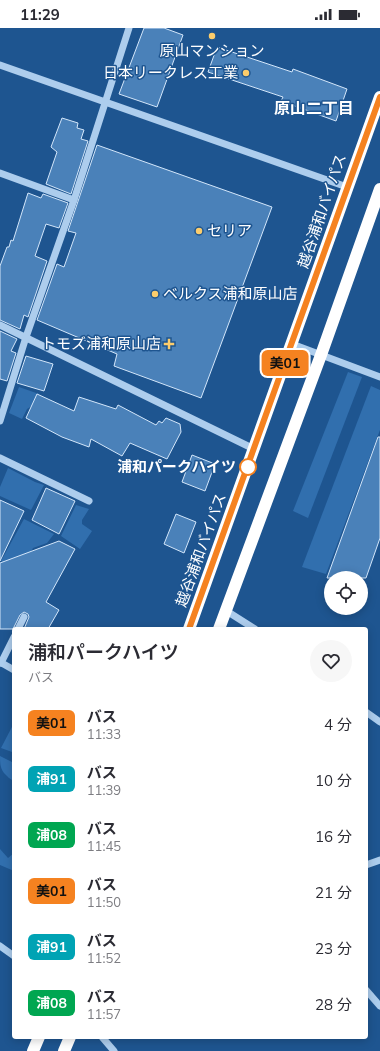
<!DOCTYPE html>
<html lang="ja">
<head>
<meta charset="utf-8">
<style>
	:root { --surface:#fff; --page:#f7f7f7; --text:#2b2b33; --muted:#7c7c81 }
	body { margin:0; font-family:Mulish,"Noto Sans JP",sans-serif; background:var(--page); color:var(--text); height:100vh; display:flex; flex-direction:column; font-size:15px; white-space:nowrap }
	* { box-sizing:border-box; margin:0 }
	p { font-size:13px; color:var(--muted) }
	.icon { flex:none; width:22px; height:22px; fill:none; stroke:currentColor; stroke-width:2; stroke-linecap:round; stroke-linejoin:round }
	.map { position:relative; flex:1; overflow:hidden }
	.details { position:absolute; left:12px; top:599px; width:356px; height:412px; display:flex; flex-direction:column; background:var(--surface); border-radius:4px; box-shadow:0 2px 10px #0003 }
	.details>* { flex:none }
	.badge { padding:0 8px; border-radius:6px; font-size:14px; line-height:26px }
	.buttons { position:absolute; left:324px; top:543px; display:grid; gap:8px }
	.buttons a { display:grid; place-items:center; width:44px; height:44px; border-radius:50%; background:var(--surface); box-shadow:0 2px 10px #0003; font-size:20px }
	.map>.badge { position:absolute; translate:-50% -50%; box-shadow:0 0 0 2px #fff }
	.round { display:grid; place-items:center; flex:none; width:42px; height:42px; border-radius:21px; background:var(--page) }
	.head { display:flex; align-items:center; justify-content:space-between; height:68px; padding:0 16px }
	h1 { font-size:19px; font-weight:600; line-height:30px }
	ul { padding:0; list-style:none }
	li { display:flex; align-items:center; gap:12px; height:56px; padding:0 16px }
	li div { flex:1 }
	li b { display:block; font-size:15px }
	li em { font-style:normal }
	li .badge { min-width:44px; font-weight:700; text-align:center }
	.status { display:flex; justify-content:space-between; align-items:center; height:28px; padding:0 20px; background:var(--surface); direction:ltr }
	.status svg { height:11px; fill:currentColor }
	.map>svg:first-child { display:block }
	.green { fill:#316fae }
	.building { fill:#4a81b9; stroke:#d3e6fa }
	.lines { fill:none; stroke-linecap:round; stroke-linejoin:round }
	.minor { stroke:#adcded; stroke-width:7 }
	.highway { stroke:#fff; stroke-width:12 }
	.line-casing { stroke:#fff; stroke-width:9 }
	.line { stroke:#f58220; stroke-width:6 }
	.poi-dot { fill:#fccd6c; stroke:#1e5590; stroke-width:1.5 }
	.stop-dot { fill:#fff; stroke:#f58220; stroke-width:2 }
	.labels { text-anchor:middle; stroke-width:3; stroke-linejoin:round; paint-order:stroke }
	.poi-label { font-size:15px; fill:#fff; stroke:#1e5590; text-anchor:end }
	.street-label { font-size:15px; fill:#fff; stroke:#1e5590 }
	.stop-label { font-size:15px; font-weight:bold; fill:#fff; stroke:#1e5590; text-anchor:end }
	.neighbourhood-label { font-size:16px; font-weight:bold; fill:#fff; stroke:#1e5590 }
</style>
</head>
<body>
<div class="status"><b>11:29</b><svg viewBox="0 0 49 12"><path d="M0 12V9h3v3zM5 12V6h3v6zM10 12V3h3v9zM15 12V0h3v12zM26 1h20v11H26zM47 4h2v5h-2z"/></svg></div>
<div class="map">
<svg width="380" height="1023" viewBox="0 0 380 1023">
	<rect width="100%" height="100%" fill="#1e5590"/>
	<g class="green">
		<polygon points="348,344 362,349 308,490 293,483"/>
		<polygon points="371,358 380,362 380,402 326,546 302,539"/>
		<polygon points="19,359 39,366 35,376 27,381 22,391 9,385"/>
		<polygon points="8,440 35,454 44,457 31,482 0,468 0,459"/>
		<polygon points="76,477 89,481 82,492 82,496 92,503 80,521 61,508"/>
		<polygon points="24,491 54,506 47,515 33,520 19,545 1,533"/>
		<polygon points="14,695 14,720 12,724 1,720"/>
		<path d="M0,728L14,735V754C12,751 9,751 7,748C0,742 0,736 0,728Z"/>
		<polygon points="0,821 8,830 14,825 14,843 0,837"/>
	</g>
	<g class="building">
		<polygon points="144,0 164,0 183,7 157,79 119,66"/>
		<polygon points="217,19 292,44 293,41 347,61 336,93 281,73 283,69 208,44"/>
		<polygon points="62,90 78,95 77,100 84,102 81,111 88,113 71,166 46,156 57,124 51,119"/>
		<polygon points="97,117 272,179 201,370 114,338 117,326 37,292 57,236 64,239 76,205 68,203"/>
		<polygon points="28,165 41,170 43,166 68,175 59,200 46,196 35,228 47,233 28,289 24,287 20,301 0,292 0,238 7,219 9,219 11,212 13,213"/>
		<polygon points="0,303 17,311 11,323 16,325 7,353 0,351"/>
		<polygon points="26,328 53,336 44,363 17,355"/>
		<polygon points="37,366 74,383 79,369 116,381 118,377 156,397 159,393 162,395 166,390 180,396 181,404 167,431 130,415 122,428 91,411 89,419 62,409 26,390"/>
		<polygon points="378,409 380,409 380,510 366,550 327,550"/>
		<polygon points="192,427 215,436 205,463 182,454"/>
		<polygon points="46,460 75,473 59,506 32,492"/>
		<polygon points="0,472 24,483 0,533"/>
		<polygon points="176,486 196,494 184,525 164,516"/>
		<polygon points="59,513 75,521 46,574 59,582 48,601 24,601 29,589 28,586 24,584 20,587 13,601 0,601 0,535"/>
	</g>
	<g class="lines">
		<g class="minor">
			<polyline points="0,37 347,159"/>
			<polyline points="0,145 74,172"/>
			<polyline points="0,297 254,421"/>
			<polyline points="292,316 380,349"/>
			<polyline points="0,393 26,309 74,172 129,0"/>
			<polyline points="0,430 89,473"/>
			<polyline points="225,582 255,601"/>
			<polyline points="18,601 24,589"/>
			<polyline points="0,634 14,642"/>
			<polyline points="1,635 14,609"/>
			<polyline points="366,684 380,694"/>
			<polyline points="366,837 380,832"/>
			<polyline points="0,918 14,928"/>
			<polyline points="366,962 380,978"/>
			<polyline points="102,1009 114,1023"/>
		</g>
		<g class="highway">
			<polyline points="189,601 380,69"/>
			<polyline points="219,601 321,327 380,161"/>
			<polyline points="33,1023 39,1009"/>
			<polyline points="64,1023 70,1009"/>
		</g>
	</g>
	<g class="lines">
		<g class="line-casing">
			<polyline id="line" points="189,601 380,69"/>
		</g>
		<use href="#line" class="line"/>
	</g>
	<g class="poi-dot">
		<circle cx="212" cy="8" r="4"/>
		<circle cx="246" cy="45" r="4"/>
		<circle cx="199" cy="203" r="4"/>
		<circle cx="155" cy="266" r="4"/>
		<path d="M167 310h4v4h4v4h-4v4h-4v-4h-4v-4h4z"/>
	</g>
	<circle class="stop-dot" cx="248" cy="439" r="8"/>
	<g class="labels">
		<g class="poi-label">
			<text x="212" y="28" text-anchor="middle">原山マンション</text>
			<text x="238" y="50">日本リークレス工業</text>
			<text x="207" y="208" text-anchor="start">セリア</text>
			<text x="163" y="271" text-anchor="start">ベルクス浦和原山店</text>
			<text x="161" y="321">トモズ浦和原山店</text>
		</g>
		<g class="street-label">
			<text transform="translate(322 183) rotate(-71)" y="5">越谷浦和バイパス</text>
			<text transform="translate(201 522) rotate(-70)" y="5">越谷浦和バイパス</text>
		</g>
		<g class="stop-label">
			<text x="236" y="444">浦和パークハイツ</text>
		</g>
		<g class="neighbourhood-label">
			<text x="314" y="86">原山二丁目</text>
		</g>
	</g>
</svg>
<div class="buttons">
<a><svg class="icon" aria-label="locate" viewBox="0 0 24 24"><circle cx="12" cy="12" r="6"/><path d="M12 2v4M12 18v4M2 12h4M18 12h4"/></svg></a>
</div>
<b class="badge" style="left:285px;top:335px;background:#f58220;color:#111">美01</b>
<section class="details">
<div class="head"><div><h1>浦和パークハイツ</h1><p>バス</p></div><a class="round"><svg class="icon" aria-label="heart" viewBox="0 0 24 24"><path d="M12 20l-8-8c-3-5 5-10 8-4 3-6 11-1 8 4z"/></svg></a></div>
<ul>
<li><span class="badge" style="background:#f58220;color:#111">美01</span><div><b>バス</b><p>11:33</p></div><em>4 分</em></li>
<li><span class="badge" style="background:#00a3b4;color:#fff">浦91</span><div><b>バス</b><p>11:39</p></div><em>10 分</em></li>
<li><span class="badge" style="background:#00a651;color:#fff">浦08</span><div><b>バス</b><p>11:45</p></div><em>16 分</em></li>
<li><span class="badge" style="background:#f58220;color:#111">美01</span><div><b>バス</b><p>11:50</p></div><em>21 分</em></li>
<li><span class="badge" style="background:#00a3b4;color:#fff">浦91</span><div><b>バス</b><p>11:52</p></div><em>23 分</em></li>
<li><span class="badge" style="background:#00a651;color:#fff">浦08</span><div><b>バス</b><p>11:57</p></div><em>28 分</em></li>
</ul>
</section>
</div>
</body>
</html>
